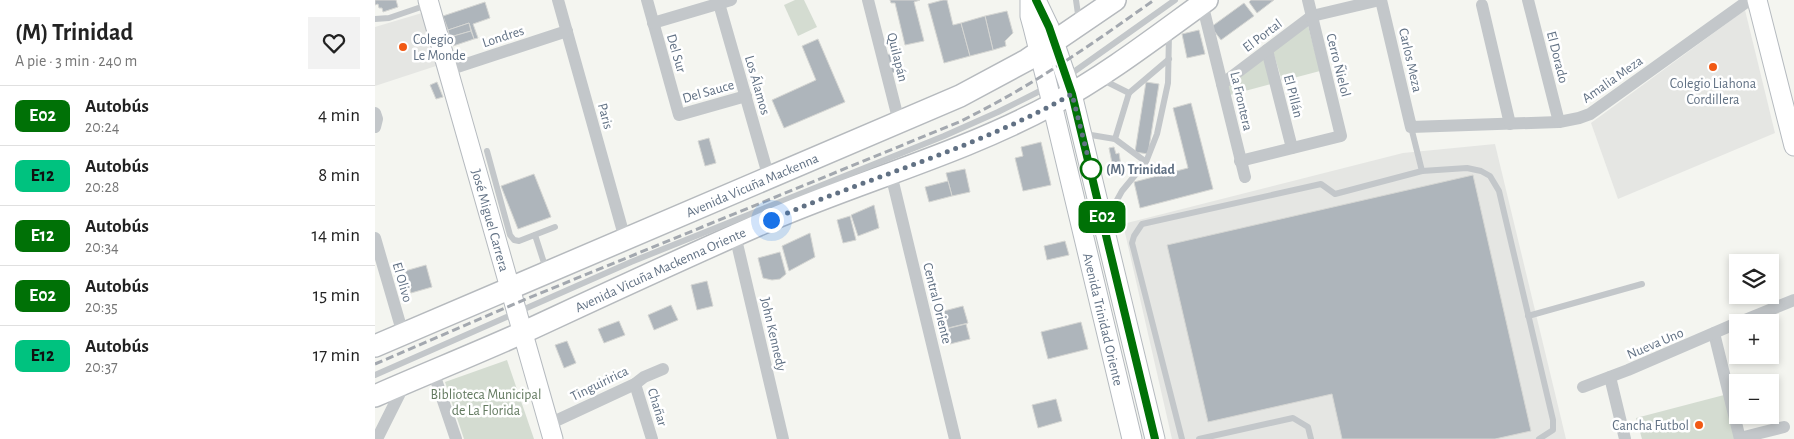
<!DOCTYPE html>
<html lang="es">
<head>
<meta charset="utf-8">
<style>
	:root { --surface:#fff; --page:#f2f2f2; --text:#222; --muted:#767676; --line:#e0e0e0 }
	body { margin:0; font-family:"Alegreya Sans",sans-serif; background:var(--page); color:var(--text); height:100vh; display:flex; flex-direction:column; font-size:19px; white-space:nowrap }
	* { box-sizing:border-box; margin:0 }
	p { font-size:16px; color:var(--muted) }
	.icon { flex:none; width:28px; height:28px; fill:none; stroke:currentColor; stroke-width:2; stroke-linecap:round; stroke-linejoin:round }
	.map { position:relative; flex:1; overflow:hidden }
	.side { display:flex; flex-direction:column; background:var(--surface); width:375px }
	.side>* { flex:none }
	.badge { padding:0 10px; border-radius:8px; font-size:18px; line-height:32px }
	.controls { position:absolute; left:1354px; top:254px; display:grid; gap:10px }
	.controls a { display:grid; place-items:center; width:50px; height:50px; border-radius:0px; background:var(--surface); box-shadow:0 2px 8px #0003; font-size:25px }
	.you { position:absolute; width:25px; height:25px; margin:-12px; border:4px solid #fff; border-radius:50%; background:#1a73e8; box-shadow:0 0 0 8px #1a73e833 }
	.map>.badge { position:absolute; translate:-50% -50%; box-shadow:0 0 0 2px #fff }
	.round { display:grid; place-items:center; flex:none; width:52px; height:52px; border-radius:0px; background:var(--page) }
	.headline { display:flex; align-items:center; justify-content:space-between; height:85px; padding:0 15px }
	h1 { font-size:24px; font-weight:700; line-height:38px }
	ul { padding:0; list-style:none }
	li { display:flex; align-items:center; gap:15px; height:60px; padding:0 15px; border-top:1px solid var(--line) }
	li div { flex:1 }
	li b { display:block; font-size:19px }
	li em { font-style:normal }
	li .badge { min-width:55px; font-weight:700; text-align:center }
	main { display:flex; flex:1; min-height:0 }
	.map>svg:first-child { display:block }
	.built { fill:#e5e6e3 }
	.green { fill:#d4dcd1 }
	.building { fill:#aeb5bb; stroke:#d5d6d3 }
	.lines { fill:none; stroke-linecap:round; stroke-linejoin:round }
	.secondary-casing { stroke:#b5babf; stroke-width:21 }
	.primary-casing { stroke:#b6babe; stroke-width:24 }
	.lane { stroke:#c3c7ca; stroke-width:6 }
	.street { stroke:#c3c7ca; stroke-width:12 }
	.secondary { stroke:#fff; stroke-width:19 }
	.primary { stroke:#fff; stroke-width:21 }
	.rail { stroke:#a3a8af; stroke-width:3; stroke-dasharray:8 4; stroke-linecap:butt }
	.line-casing { stroke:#fff; stroke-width:11 }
	.line { stroke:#007106; stroke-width:8 }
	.walk { stroke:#617184; stroke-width:5; stroke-dasharray:0 9 }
	.poi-dot { fill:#f15914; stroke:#fff; stroke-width:2 }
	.stop-dot { fill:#fff; stroke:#007106; stroke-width:2.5 }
	.labels { text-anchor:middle; stroke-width:5; stroke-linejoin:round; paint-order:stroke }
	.street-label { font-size:14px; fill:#617184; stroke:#fff }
	.poi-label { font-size:14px; fill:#617184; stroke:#fff; text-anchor:start }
	.stop-label { font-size:14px; font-weight:bold; fill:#617184; stroke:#fff; text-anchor:start }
	.park-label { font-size:14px; fill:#637a60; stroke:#fff }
</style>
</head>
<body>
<main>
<section class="side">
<div class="headline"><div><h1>(M) Trinidad</h1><p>A pie · 3 min · 240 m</p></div><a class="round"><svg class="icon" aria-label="heart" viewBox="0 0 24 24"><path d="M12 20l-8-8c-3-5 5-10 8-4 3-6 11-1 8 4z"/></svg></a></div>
<ul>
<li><span class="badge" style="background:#007106;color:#fff">E02</span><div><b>Autobús</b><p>20:24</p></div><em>4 min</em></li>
<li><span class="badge" style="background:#00c27f;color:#111">E12</span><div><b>Autobús</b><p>20:28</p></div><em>8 min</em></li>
<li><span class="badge" style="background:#007106;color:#fff">E12</span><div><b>Autobús</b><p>20:34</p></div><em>14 min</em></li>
<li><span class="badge" style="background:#007106;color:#fff">E02</span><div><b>Autobús</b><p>20:35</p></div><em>15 min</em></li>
<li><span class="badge" style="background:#00c27f;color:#111">E12</span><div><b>Autobús</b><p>20:37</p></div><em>17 min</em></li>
</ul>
</section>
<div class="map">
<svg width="1419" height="439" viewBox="0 0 1419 439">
	<rect width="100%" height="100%" fill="#f4f5f0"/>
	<g class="built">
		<polygon points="1370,10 1400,133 1243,199 1216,123"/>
		<polygon points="47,13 61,66 0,86 0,27"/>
		<polygon points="1120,144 1191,439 797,439 748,224 1028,153"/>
	</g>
	<g class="green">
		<polygon points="420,0 429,0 442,27 423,36 409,5"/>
		<polygon points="932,22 945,71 907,81 897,48"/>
		<polygon points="888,53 896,84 855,95 851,80"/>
		<polygon points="132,360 159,439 89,439 70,382"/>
		<polygon points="1349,395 1360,439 1267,439 1261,418"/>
	</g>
	<g class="building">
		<polygon points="0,0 21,0 23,7 8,12 7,8 4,8 3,4 0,5"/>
		<polygon points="515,0 545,0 539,2 549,41 530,45 520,3 516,3"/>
		<polygon points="568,0 572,0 578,25 586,23 595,56 569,63 553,4"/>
		<polygon points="876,0 899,0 882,13 874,2"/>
		<polygon points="110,2 115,18 98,24 103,38 99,39 94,23 73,30 68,16"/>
		<polygon points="869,3 879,16 846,40 836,27"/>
		<polygon points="632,11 638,33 630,41 631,46 618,50 610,16"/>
		<polygon points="610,16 618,50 595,56 586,23"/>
		<polygon points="94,23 96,31 75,37 73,30"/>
		<polygon points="824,30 830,54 812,58 807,34"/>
		<polygon points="96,31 99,39 78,46 75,37"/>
		<polygon points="443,39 470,102 409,128 397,100 441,80 427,46"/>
		<polygon points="524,51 529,69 517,73 511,55"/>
		<polygon points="62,82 68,97 61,99 55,85"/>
		<polygon points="771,82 784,84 773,154 760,152"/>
		<polygon points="816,103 838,189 765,208 759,182 813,168 798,108"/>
		<polygon points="334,138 341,163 330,166 323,141"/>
		<polygon points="666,142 676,185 648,191 640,158 648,156 646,147"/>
		<polygon points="739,147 741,154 744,153 746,166 738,168 734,148"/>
		<polygon points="590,169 595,192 577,196 571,173"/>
		<polygon points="159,174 176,217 143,229 126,186"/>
		<polygon points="1098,175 1156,431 1120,439 967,439 957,394 833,422 792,245"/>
		<polygon points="573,181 577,196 554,202 550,187"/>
		<polygon points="499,205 504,228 483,236 476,215"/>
		<polygon points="475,216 481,240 468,243 462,220"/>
		<polygon points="435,233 440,257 414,271 407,246"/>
		<polygon points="690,241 694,255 672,260 669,246"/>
		<polygon points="405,252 411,274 405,279 397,280 388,278 383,258"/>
		<polygon points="51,265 57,287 36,293 30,271"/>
		<polygon points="332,281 338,306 322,310 316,285"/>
		<polygon points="296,305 303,320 279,330 273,315"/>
		<polygon points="588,306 593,323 573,328 569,311"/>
		<polygon points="244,321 250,335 229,343 223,329"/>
		<polygon points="706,322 713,349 673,359 666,332"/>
		<polygon points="591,324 595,339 575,344 571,329"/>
		<polygon points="192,341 201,363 189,368 180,345"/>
		<polygon points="681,399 687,421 663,428 657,405"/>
	</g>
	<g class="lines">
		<g class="secondary-casing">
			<g id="secondary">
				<path id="s1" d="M53,0L178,439"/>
				<path id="s2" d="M655,0V16L658,27L673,87L757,439"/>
				<polyline points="661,0 674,27 697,94 780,439"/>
				<polyline points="1382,0 1419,146"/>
			</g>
		</g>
		<g class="primary-casing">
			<g id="primary">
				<path id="s3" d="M0,346L585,96L652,60L740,0"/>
				<path id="s4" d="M0,396C50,374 100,354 149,332C231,294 312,256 395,220C488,180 588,153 678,104C732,75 782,36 832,0"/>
			</g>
		</g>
		<g class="lane">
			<polyline points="701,0 704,21"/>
			<polyline points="0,19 14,18 52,5"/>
			<polyline points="693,76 800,0"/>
			<polyline points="728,80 754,93 794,59"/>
			<polyline points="1036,127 1047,171"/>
			<polyline points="710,134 740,139 771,162"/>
			<polyline points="740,139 754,93"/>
			<polyline points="112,151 135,235 139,240 144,241 180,227"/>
			<polyline points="731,220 747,191 771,162 782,134 793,83 794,34"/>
			<polyline points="160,235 171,269"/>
			<polyline points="1153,316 1267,284"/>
			<polyline points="0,375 256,262 569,136 623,112 671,88"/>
			<polyline points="807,439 757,243 759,236 767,224 946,184 960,194 1047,171 1092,168 1106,171 1115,176 1124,191 1178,420 1178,430 1164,439"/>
			<polyline points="824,439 918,418 933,427 936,439"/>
		</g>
		<g class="street">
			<polyline points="183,0 250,239"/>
			<polyline points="272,0 304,115 371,96"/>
			<polyline points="343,0 394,178"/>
			<polyline points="493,0 524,122"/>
			<polyline points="1006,0 1036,127 1184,122 1204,118 1215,114 1374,0"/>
			<polyline points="1153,0 1184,122"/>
			<polyline points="827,3 870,177"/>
			<polyline points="1107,5 1135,124"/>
			<polyline points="278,23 356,0"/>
			<polyline points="892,50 917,148"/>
			<polyline points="73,70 192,31"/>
			<polyline points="847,84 937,16 1005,0"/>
			<polyline points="0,113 2,119 0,127"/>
			<polyline points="865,161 966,136 933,0"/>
			<polyline points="516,174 580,439"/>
			<polyline points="360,235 408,439"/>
			<polyline points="0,238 28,334"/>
			<polyline points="1365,322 1419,300"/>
			<polyline points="1339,333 1365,439"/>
			<polyline points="58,371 81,439"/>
			<polyline points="1235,377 1250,439"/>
			<polyline points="260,384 277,439"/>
			<polyline points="1208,387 1253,370 1362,323"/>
			<polyline points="174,424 260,384 269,377 288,369"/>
			<polyline points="1365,438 1409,427"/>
			<polyline points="2,439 30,383"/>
		</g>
		<use href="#secondary" class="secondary"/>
		<use href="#primary" class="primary"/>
		<path class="rail" d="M0,364L151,299L584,122C654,88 716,45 779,0"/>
	</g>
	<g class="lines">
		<g class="line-casing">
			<polyline id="line" points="661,0 674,27 697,94 780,439"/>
		</g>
		<use href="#line" class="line"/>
		<path class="walk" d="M396,220C496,176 603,148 697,94L716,169"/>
	</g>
	<g class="poi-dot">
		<circle cx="28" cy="47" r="5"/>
		<circle cx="1338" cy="67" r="5"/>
		<circle cx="1324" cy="425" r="5"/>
	</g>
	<circle class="stop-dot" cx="716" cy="169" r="10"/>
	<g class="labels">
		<g class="street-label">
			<text transform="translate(887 35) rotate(-37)" y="5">El Portal</text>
			<text transform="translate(128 36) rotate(-18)" y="5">Londres</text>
			<text transform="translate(302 53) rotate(74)" y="5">Del Sur</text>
			<text transform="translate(523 57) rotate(76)" y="5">Quilapán</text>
			<text transform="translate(1183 57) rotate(76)" y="5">El Dorado</text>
			<text transform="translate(1036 60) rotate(77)" y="5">Carlos Meza</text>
			<text transform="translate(964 65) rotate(76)" y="5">Cerro Ñielol</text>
			<text transform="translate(1237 79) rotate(-35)" y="5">Amalia Meza</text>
			<text transform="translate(383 85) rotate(74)" y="5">Los Álamos</text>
			<text transform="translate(333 91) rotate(-16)" y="5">Del Sauce</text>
			<text transform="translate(919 96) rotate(76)" y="5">El Pillán</text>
			<text transform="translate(867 101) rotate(77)" y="5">La Frontera</text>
			<text transform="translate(231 116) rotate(75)" y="5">Paris</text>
			<text dy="5" stroke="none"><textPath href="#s3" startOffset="410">Avenida Vicuña Mackenna</textPath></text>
			<text dy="5" stroke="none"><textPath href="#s1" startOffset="229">José Miguel Carrera</textPath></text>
			<text dy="5" stroke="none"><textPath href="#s4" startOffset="312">Avenida Vicuña Mackenna Oriente</textPath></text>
			<text transform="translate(28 282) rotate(74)" y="5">El Olivo</text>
			<text transform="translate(563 303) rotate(76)" y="5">Central Oriente</text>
			<text dy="5" stroke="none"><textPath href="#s2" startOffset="328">Avenida Trinidad Oriente</textPath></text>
			<text transform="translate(399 334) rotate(77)" y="5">John Kennedy</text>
			<text transform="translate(1280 343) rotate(-23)" y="5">Nueva Uno</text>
			<text transform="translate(224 383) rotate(-26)" y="5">Tinguiririca</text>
			<text transform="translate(283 407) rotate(73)" y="5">Chañar</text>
		</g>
		<g class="poi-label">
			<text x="38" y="44">Colegio<tspan x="38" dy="16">Le Monde</tspan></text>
			<text x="1338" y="88" text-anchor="middle">Colegio Liahona<tspan x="1338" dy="16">Cordillera</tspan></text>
			<text x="1314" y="430" text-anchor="end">Cancha Futbol</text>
		</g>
		<g class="stop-label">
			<text x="731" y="174">(M) Trinidad</text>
		</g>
		<g class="park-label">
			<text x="111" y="399">Biblioteca Municipal<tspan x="111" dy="16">de La Florida</tspan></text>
		</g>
	</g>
</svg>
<div class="controls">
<a><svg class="icon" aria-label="layers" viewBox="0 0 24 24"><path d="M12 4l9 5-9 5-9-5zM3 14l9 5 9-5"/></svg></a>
<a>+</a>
<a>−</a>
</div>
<div class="you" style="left:396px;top:220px"></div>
<b class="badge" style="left:727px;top:217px;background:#007106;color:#fff">E02</b>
</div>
</main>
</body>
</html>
